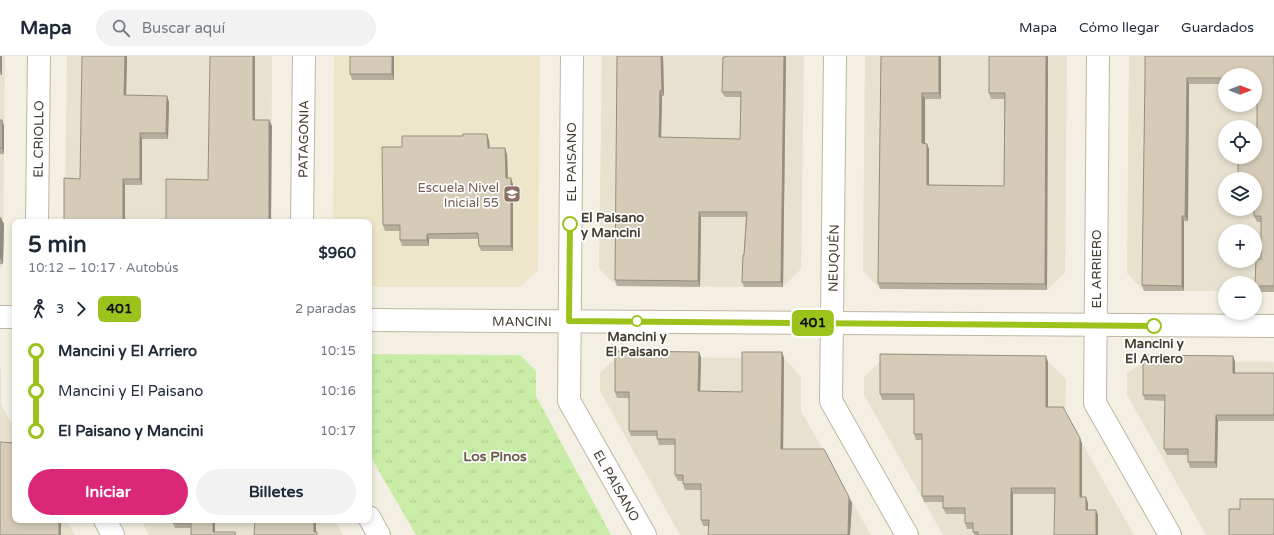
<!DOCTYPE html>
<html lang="es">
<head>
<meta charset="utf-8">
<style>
	:root { --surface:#fff; --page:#f2f2f3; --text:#1f2937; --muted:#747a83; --line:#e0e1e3; --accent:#db2777 }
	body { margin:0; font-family:"Varela Round",sans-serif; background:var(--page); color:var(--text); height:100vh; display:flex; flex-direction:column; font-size:15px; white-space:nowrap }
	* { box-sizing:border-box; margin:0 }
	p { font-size:13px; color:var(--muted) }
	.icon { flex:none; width:22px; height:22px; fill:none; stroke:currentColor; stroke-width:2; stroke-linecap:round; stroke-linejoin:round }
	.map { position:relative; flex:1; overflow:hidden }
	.side { position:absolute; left:12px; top:163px; width:360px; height:304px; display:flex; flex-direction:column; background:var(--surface); border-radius:8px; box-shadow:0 2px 6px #0003 }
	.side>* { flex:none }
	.badge { padding:0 8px; border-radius:6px; font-size:14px; line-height:26px }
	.needle { width:26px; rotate:90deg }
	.buttons { position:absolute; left:1218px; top:12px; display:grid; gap:8px }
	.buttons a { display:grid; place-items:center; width:44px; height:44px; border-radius:50%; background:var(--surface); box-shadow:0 2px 6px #0003; font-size:20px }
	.map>.badge { position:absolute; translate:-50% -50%; box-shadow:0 0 0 2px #fff }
	.legs { display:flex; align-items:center; gap:6px; height:44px; padding:0 16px; font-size:13px }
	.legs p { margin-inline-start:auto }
	.head { display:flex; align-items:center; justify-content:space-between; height:68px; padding:0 16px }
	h1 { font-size:22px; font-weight:700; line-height:30px }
	.action { display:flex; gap:8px; margin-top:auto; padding:8px 16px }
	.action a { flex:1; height:46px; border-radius:24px; background:var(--accent); color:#fff; font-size:16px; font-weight:700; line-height:46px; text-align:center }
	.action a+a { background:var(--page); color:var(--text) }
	ul { padding:0 16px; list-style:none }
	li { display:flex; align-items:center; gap:14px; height:40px; font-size:15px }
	li i { display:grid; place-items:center; width:6px; height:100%; margin:0 5px; background:currentColor }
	li i::after { content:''; width:10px; height:10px; margin:-5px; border:3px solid; border-radius:50%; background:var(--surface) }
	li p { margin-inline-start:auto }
	li:first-child i { background:linear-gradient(#0000 50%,currentColor 0) }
	li:last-child i { background:linear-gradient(currentColor 50%,#0000 0) }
	header { display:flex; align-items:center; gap:24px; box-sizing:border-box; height:56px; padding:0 20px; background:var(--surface); border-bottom:1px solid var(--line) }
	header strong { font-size:19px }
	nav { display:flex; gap:22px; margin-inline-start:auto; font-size:14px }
	.search { width:280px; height:36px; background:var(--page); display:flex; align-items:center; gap:10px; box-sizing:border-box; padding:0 14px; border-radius:22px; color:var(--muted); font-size:15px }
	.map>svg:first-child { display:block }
	.residential { fill:#e7e1d0; fill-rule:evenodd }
	.education { fill:#eee6ca }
	.grass { fill:url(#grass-tufts) }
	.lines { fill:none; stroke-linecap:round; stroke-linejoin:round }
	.minor-casing { stroke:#bfb7a4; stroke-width:24 }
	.tertiary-casing { stroke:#bfb7a4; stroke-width:24 }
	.minor { stroke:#fff; stroke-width:22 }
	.tertiary { stroke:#fff; stroke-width:22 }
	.wall { fill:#b7af9d }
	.shaded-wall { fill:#958e80 }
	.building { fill:#d5cbb7; stroke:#958e80 }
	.line-1-casing { stroke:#fff; stroke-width:9 }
	.line-1 { stroke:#9cc31c; stroke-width:6 }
	.stop-1-dot { fill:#fff; stroke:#9cc31c; stroke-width:2 }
	.labels { text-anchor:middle; stroke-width:3.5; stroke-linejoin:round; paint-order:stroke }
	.street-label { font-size:13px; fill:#453f32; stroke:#fff }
	.education-label { font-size:13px; fill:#785e54; stroke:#fff; text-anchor:end }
	.stop-label { font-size:13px; font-weight:bold; fill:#453f32; stroke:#fff }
	.neighbourhood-label { font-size:14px; font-weight:bold; fill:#695d48; stroke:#fff }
</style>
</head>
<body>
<header>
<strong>Mapa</strong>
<div class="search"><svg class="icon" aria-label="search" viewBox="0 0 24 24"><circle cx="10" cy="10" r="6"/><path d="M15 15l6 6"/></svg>Buscar aquí</div>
<nav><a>Mapa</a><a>Cómo llegar</a><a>Guardados</a></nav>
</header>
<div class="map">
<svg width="1274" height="479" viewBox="0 0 1274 479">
	<defs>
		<pattern id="grass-tufts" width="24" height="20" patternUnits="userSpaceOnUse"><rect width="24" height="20" fill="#c9eca6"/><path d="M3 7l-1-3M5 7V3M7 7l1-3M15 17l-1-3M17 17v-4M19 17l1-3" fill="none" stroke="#aecb8f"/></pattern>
	</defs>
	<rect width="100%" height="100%" fill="#f3efe2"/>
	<g class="residential">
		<polygon points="0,0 5,0 3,208 0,212"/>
		<polygon points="67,0 272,0 271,166 65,166"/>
		<polygon points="602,0 804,0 801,213 783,231 617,230 599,213"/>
		<polygon points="865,0 1067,0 1065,217 1047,234 880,233 863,215"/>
		<path d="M1129,0H1274V236H1255V227H1225V235H1144L1127,217ZM1225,19H1255V49H1225ZM1225,71H1255V101H1225ZM1225,123H1255V153H1225ZM1225,175H1255V205H1225Z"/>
		<polygon points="617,301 784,302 801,321 801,355 871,479 680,479 600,335 600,317"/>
		<polygon points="882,304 1048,306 1066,323 1065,357 1134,479 943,479 864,339 864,321"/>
		<polygon points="1145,305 1274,306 1274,479 1206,479 1127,339 1127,317"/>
		<polygon points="0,313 1,314 1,348 15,373 15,464 66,464 75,479 0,479"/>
		<polygon points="141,464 335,464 343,479 149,479"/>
	</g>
	<polygon class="education" points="334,0 540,0 538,214 520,231 369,231 369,166 333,166"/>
	<polygon class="grass" points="369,298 520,299 536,315 536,340 611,479 416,479 369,398"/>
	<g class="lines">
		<g class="minor-casing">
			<g id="minor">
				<path id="s1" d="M572,0L569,345L645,479"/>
				<polyline points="835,0 831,345 907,479"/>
				<polyline points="1098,0 1095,347 1170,479"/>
				<path id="s2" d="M37,166L39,0"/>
				<path id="s3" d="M302,166L304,0"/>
				<polyline points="369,461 379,479"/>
				<polyline points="105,464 113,479"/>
			</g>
		</g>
		<g class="tertiary-casing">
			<g id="tertiary">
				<polyline points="0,261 15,261"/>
				<path id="s4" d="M369,264L1274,270"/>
			</g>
		</g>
		<use href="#minor" class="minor"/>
		<use href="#tertiary" class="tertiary"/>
	</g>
	<g class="wall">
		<rect x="0" y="0" width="2" height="19"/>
		<polygon points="127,0 126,39 169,46 168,83 142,83 142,129 125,129 125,166 80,123"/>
		<polygon points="394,0 394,24 352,24 350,18"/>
		<polygon points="663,0 664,40 662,40 661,81 740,83 741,41 725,41 722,36 726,0 786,0 783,231 744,231 742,226 746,161 701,161 700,231 617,230 615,224"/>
		<polygon points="881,0 941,0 941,43 925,43 925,87 927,88 929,93 929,129 1004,130 1004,43 991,43 989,37 989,0 1048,0 1047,234 880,233 878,227"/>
		<polygon points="1274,0 1274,236 1257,236 1255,230 1261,203 1261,166 1257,166 1254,160 1257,86 1257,42 1255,42 1255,19 1225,19 1225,28 1189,28 1188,165 1184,165 1184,235 1144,235 1142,229 1145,20"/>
		<polygon points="0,64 2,64 4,70 4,98 0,98"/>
		<polygon points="489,84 490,92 507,98 508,122 513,128 513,195 481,195 479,190 478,183 429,183 429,190 402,190 400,184 400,175 385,175 383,169 402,91"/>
		<polygon points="0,162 4,168 3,208 0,208"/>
		<polygon points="782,296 784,302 783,393 852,447 850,479 708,479 708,470 703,470 701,464 701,434 685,434 683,428 683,425 678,425 675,419 675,389 659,389 657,383 657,380 631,380 629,375 629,342 617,342 615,336 701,301 700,335 742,336"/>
		<polygon points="1233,300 1235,306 1235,317 1274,317 1274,365 1218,365 1217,412 1190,412 1188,406 1188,399 1167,399 1164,393 1165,345 1145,344 1143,339"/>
		<polygon points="1048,306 1048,351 1080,382 1082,388 1082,441 1088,447 1088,454 1098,459 1098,479 1055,438 1013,438 1013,479 974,479 973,476 973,473 967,473 965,467 965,458 946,458 943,452 943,446 924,446 922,440 922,384 916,384 914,378 914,344 882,344 880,338"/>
		<polygon points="172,464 215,464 215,476 235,476 236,479 191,479 191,472 175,472 173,467 173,464"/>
	</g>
	<g class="shaded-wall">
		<polygon points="0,0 2,0 2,19 0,14"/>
		<polygon points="125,0 127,0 126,45 124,39"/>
		<polygon points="253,0 255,0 255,70 253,64"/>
		<polygon points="392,0 394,0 394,24 392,18"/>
		<polygon points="661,0 663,0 664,40 662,35"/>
		<polygon points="784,0 786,0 783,231 781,226"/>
		<polygon points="939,0 941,0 941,43 939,37"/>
		<polygon points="1046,0 1048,0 1047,234 1045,228"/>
		<polygon points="1187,22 1189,28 1188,165 1185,160"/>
		<polygon points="660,34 662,40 661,87 659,81"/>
		<polygon points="922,37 925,43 925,93 922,87"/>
		<polygon points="167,40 169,46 168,83 166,77"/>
		<polygon points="2,64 4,70 4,98 2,92"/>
		<polygon points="269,64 272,70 271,166 269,166"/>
		<polygon points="140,77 142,83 142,129 140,123"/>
		<polygon points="487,78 489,84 490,98 488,92"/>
		<polygon points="927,88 929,93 929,135 927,129"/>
		<polygon points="505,92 507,98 508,128 506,122"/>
		<polygon points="511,122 513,128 513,195 511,190"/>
		<polygon points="123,123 125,129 125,166 123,166"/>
		<polygon points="699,156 701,161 700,231 698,225"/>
		<polygon points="1182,160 1184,165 1184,235 1182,230"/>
		<polygon points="1,162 4,168 3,208 1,203"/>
		<polygon points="427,178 429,183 429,190 427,184"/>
		<polygon points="699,296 701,301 700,341 698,335"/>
		<polygon points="782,296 784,302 783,399 781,393"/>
		<polygon points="1046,300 1048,306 1048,357 1046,351"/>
		<polygon points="1233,300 1235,306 1235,323 1233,317"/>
		<polygon points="1216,359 1218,365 1217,412 1215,406"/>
		<polygon points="1080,382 1082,388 1082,447 1080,441"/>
		<polygon points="1011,432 1013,438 1013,479 1011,479"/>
		<polygon points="849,441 852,447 850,479 848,479"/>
		<polygon points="1086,441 1088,447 1088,459 1086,454"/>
		<polygon points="1096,454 1098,459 1098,479 1096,479"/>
		<polygon points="59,464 60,464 61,466 61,479 59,479"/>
		<polygon points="213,464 215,464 215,479 213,476"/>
		<polygon points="314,464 316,464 316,479 314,476"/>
	</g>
	<g class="building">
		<polygon points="82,0 125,0 124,39 167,40 166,77 140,77 140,123 123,123 123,166 64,166 64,122 80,123"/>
		<polygon points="210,0 253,0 253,64 269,64 269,166 166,166 166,123 208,124"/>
		<rect x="350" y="0" width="42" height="18"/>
		<polygon points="617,0 661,0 662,35 660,34 659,81 740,83 741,36 722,36 723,1 726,1 726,0 784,0 781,226 742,226 743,199 744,199 747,156 699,156 698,225 615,224"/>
		<polygon points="881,0 939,0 939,37 922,37 922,87 927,88 927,129 1004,130 1005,37 989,37 989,0 1046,0 1045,228 878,227"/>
		<polygon points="1145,0 1274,0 1274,230 1255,230 1256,203 1261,203 1261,160 1254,160 1255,123 1238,123 1238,101 1255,101 1255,86 1257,86 1257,37 1255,37 1255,19 1225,19 1225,22 1187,22 1185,160 1182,160 1182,230 1142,229 1145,20"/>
		<rect x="0" y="64" width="2" height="28"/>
		<polygon points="463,78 487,78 488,92 505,92 506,122 511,122 511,190 479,190 478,177 427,178 427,184 400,184 400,169 383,169 382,91 402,91 402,80 463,80"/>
		<rect x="0" y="162" width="1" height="41"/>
		<polygon points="615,295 699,296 698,335 742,336 742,296 782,296 781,393 824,393 849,441 848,479 708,479 709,464 701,464 701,428 683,428 683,419 675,419 675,383 657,383 657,375 629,375 629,336 615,336"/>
		<polygon points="880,298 1046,300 1046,351 1063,351 1080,382 1080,441 1086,441 1086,454 1096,454 1096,479 1054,479 1055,432 1011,432 1011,479 978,479 978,476 973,476 973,467 965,467 965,452 943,452 943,440 922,440 922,378 914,378 914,338 880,338"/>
		<polygon points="1143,299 1233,300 1233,317 1274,317 1274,359 1216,359 1215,406 1188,406 1188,393 1164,393 1165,339 1143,339"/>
		<polygon points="0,386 15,387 15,464 59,464 59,479 0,479"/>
		<polygon points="1240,443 1274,443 1274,479 1229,479 1229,453 1240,453"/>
		<polygon points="173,464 213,464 213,476 235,476 235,479 191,479 191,467 173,467"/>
		<polygon points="255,464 314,464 314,476 317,476 317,479 254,479"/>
	</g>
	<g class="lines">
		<g class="line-1-casing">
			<polyline id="line-1" points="570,168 569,265 1154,270"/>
		</g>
		<use href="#line-1" class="line-1"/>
	</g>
	<defs>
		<g id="school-square" transform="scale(0.9)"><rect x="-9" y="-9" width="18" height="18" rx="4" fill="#8d6e63" stroke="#fff"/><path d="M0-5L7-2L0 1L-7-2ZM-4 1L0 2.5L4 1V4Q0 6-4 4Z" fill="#fff"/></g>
	</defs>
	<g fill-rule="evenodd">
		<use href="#school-square" x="512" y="138"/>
	</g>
	<g class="stop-1-dot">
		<circle cx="570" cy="168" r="7"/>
		<circle cx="637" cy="265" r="5"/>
		<circle cx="1154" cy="270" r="7"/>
	</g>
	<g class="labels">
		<g class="street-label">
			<text dy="5" stroke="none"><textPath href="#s2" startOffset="83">EL CRIOLLO</textPath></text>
			<text dy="5" stroke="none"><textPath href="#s3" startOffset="83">PATAGONIA</textPath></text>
			<text transform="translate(571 106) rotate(-90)" y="5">EL PAISANO</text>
			<text transform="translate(833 202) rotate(-89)" y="5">NEUQUÉN</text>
			<text transform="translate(1096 213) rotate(-90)" y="5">EL ARRIERO</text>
			<text dy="5" stroke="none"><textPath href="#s4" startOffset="153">MANCINI</textPath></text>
			<text dy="5" stroke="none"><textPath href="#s1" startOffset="442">EL PAISANO</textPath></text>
		</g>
		<g class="education-label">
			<text x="499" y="136">Escuela Nivel<tspan x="499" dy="15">Inicial 55</tspan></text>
		</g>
		<g class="stop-label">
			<text x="581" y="166" text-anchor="start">El Paisano<tspan x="581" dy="15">y Mancini</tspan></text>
			<text x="637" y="285">Mancini y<tspan x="637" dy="15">El Paisano</tspan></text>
			<text x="1154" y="292">Mancini y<tspan x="1154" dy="15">El Arriero</tspan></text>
		</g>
		<g class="neighbourhood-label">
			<text x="495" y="405">Los Pinos</text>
		</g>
	</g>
</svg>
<div class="buttons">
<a><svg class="needle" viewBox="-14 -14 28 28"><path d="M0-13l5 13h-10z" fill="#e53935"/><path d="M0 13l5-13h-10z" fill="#747a83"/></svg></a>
<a><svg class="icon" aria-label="locate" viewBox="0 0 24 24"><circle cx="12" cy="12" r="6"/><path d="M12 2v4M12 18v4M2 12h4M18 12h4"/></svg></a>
<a><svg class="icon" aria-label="layers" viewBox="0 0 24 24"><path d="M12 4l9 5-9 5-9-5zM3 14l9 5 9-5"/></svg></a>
<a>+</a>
<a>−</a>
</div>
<b class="badge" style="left:813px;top:267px;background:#9cc31c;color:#111">401</b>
<section class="side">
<div class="head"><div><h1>5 min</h1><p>10:12 – 10:17 · Autobús</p></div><b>$960</b></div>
<div class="legs"><svg class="icon" aria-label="walk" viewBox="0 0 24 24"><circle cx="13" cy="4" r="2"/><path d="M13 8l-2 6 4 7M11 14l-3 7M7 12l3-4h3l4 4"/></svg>3<svg class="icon" aria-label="forward" viewBox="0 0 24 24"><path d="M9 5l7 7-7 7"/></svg><b class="badge" style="background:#9cc31c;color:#111">401</b><p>2 paradas</p></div>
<ul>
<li><i style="color:#9cc31c"></i><b>Mancini y El Arriero</b><p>10:15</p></li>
<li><i style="color:#9cc31c"></i><span>Mancini y El Paisano</span><p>10:16</p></li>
<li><i style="color:#9cc31c"></i><b>El Paisano y Mancini</b><p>10:17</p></li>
</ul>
<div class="action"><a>Iniciar</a><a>Billetes</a></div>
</section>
</div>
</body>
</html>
